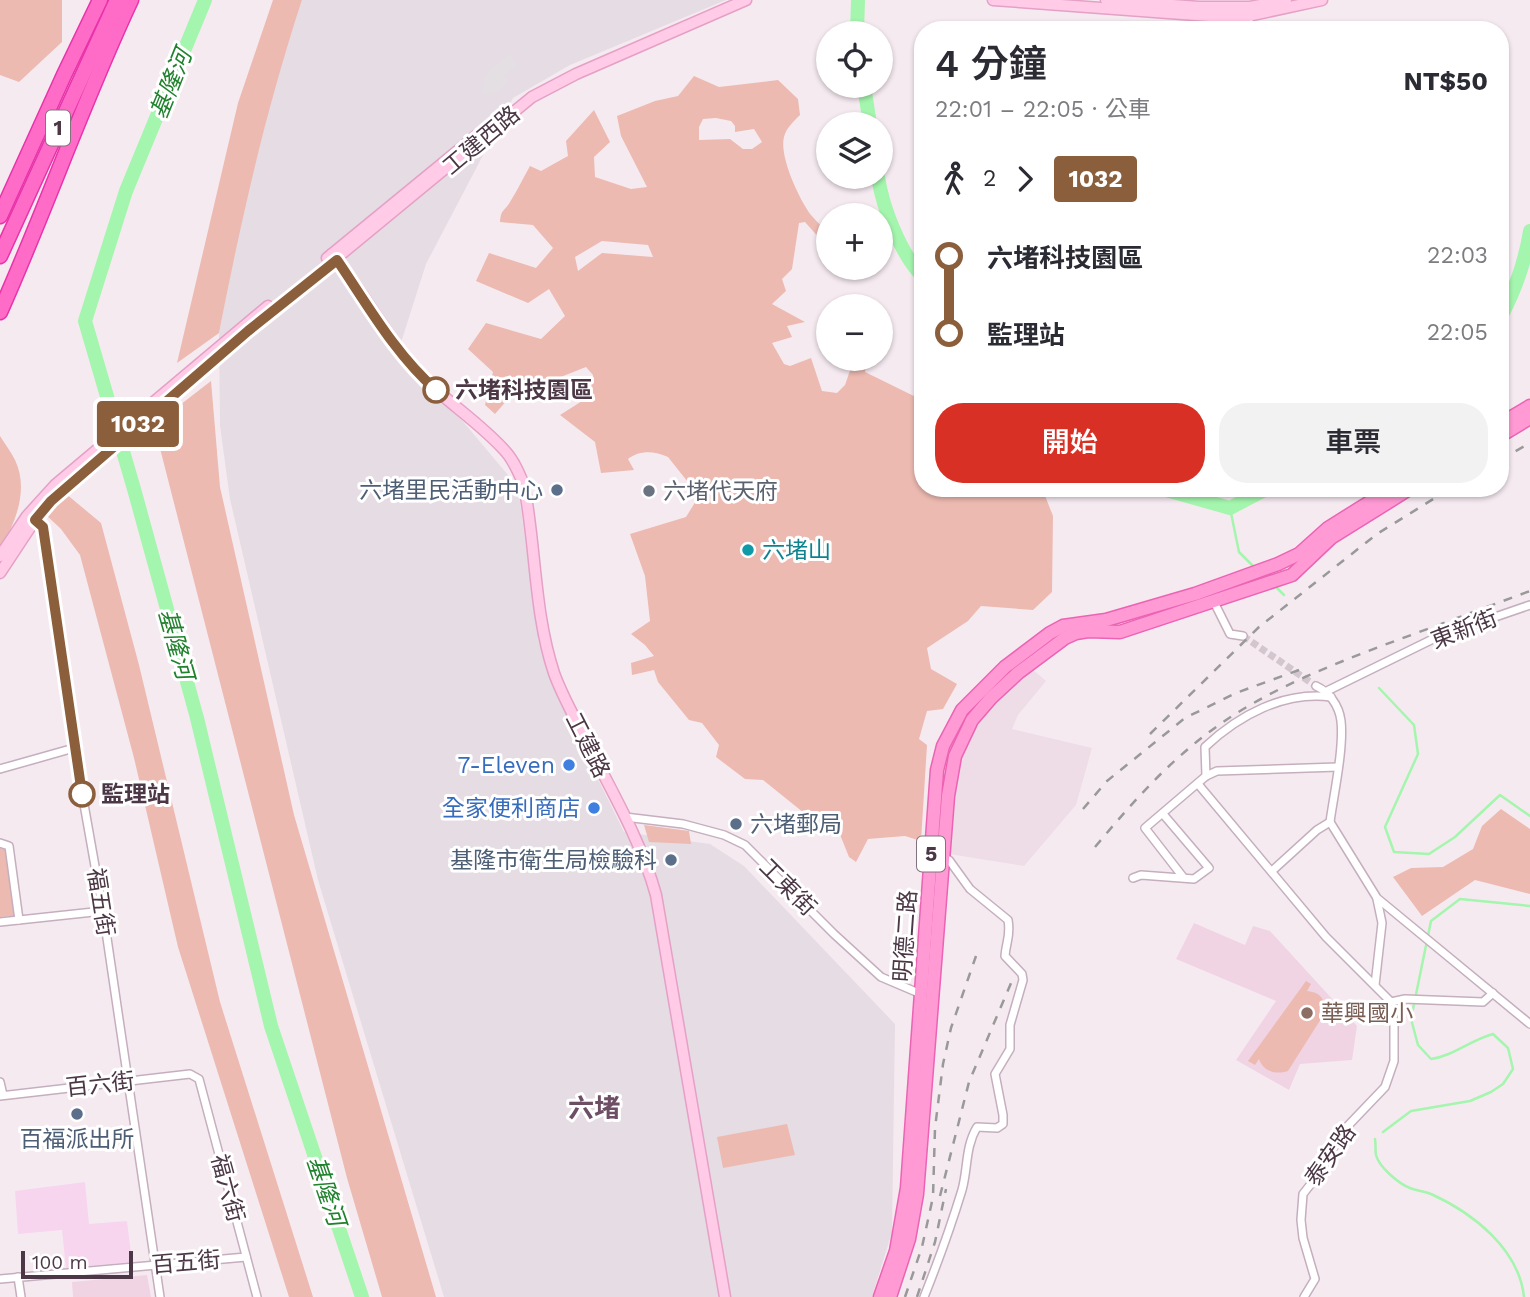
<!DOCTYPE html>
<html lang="zh-TW">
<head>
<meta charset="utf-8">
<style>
	:root { --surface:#fff; --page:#f2f2f3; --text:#2b2b33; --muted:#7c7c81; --accent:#d93025 }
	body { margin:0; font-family:"Work Sans","Noto Sans TC",sans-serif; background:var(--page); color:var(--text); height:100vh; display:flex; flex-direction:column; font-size:26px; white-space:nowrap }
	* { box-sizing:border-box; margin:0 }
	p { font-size:23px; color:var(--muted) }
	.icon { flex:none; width:38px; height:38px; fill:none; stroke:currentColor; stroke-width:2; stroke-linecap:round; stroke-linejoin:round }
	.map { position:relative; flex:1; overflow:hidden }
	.drawer { position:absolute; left:914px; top:21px; width:595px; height:476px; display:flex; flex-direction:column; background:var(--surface); border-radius:28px; box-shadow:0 2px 5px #0004 }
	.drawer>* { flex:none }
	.badge { padding:0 14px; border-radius:5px; font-size:24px; line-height:46px }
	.fabs { position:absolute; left:816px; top:21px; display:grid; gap:14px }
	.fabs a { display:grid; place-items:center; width:77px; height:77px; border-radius:50%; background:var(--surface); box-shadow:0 2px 5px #0004; font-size:35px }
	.scale { position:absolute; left:21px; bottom:18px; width:112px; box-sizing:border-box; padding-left:7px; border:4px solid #4b3745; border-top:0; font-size:19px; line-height:24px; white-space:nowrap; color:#4b3745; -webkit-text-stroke:5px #fff; paint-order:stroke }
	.map>.badge { position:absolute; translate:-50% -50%; box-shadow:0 0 0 4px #fff }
	.legs { display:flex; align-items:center; gap:10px; height:77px; padding:0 21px; font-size:23px }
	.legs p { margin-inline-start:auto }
	.head { display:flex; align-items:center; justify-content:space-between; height:119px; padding:0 21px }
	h1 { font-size:38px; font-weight:600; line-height:52px }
	.button { display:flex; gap:14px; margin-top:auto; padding:14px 21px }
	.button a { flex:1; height:80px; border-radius:28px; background:var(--accent); color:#fff; font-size:28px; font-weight:600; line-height:80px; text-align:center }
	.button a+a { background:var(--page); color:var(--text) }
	ul { padding:0 21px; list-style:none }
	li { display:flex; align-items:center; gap:24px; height:77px; font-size:26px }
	li i { display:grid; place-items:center; width:10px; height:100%; margin:0 9px; background:currentColor }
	li i::after { content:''; width:18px; height:18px; margin:-9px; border:5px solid; border-radius:50%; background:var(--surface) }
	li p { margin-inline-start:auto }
	li:first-child i { background:linear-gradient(#0000 50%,currentColor 0) }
	li:last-child i { background:linear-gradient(currentColor 50%,#0000 0) }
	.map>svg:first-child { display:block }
	.residential { fill:#eedce7 }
	.commercial { fill:#f8d5ee }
	.industrial { fill:#e6dce3 }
	.education { fill:#f0d4e4 }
	.green { fill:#ecbab1; fill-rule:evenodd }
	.parking { fill:#e4dfe3 }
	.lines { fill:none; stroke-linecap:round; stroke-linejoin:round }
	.stream { stroke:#a4f5ad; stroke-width:2.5 }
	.river { stroke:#a4f5ad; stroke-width:14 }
	.street-tunnel { stroke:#d4c6cf; stroke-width:7; stroke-dasharray:7 3.5; stroke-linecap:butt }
	.street-casing { stroke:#c5afbe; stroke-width:10 }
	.secondary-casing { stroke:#e5a0c6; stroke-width:13 }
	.primary-casing { stroke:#ec63b4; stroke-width:15 }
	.highway-casing { stroke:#e833aa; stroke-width:17 }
	.street { stroke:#fff; stroke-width:7 }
	.secondary { stroke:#ffcbe7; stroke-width:10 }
	.primary { stroke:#ff9ad4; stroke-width:12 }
	.highway { stroke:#ff6cc8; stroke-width:14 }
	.rail { stroke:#999; stroke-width:2.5; stroke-dasharray:9 9; stroke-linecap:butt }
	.line-1-casing { stroke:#fff; stroke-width:16 }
	.line-1 { stroke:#8b5e3c; stroke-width:10 }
	.stop-1-dot { fill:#fff; stroke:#8b5e3c; stroke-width:3.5 }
	.service-dot { fill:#5c6f8a; stroke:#fff; stroke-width:2.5 }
	.worship-dot { fill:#6b7280; stroke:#fff; stroke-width:2.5 }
	.culture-dot { fill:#0f9aa8; stroke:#fff; stroke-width:2.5 }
	.shop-dot { fill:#3f7fe0; stroke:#fff; stroke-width:2.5 }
	.education-dot { fill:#8d6e63; stroke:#fff; stroke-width:2.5 }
	.labels { text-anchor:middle; stroke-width:6; stroke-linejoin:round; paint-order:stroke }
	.shield { fill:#fff; stroke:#81737d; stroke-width:2 }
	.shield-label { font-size:21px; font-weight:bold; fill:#4b3745 }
	.street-label { font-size:23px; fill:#4b3745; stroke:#fff }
	.stop-label { font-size:23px; font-weight:bold; fill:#4b3745; stroke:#fff; text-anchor:start }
	.service-label { font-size:23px; fill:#4e5e75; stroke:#fff; text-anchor:end }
	.worship-label { font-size:23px; fill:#5b616d; stroke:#fff; text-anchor:start }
	.culture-label { font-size:23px; fill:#0d838f; stroke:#fff; text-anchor:start }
	.shop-label { font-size:23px; fill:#366cbe; stroke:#fff; text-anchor:end }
	.education-label { font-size:23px; fill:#785e54; stroke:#fff; text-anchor:start }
	.water-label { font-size:24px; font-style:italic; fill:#20822d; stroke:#fff }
	.quarter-label { font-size:26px; font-weight:bold; fill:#6e4e65; stroke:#fff }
</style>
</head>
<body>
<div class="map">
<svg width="1530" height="1297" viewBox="0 0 1530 1297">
	<rect width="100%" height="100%" fill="#f6eaf1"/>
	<polygon class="residential" points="1031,668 1046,681 1018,715 1012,729 1092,748 1076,805 1024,866 949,854 954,777 965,745 989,708"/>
	<polygon class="commercial" points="85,1182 89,1224 127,1221 132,1262 66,1268 62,1230 18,1234 15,1191"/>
	<polygon class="industrial" points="302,0 726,0 570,65 513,98 426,264 397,355 419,384 455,412 518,487 539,643 555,692 624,832 710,844 744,866 895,1024 892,1232 872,1297 444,1297 318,880 230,499 220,426 219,333 239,230 278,72"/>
	<g class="education">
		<polygon points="1194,923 1245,945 1253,926 1270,931 1357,1026 1352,1060 1300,1064 1289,1090 1236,1060 1276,1001 1176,959"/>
		<polygon points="147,1275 151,1297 73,1297 72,1282"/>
	</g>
	<g class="green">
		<polygon points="0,0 62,0 62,42 19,82 0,75"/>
		<path d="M273,0H302C266,109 241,220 219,333L177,363L238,103Z"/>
		<path d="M694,76L719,87L778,80L798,99L800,115C794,121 786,128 784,137C779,156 799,199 811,215C822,228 828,228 828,248L805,222L799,223L792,269L782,279L786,291L772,304L805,322L787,326L792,337L772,343L784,364L790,366L811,358L822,391L837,393L845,385L854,359H867L865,372L922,400V488H1042L1053,516L1052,592L1033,610L981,606L968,621L927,648L931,669L957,684L943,709L927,711L919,739L927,745L921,841L905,836L868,839L856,862L849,857L839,832L814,821L763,780L745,779L716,757L719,745L702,723L689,720L658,682L654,670L632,675L631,663L654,656L645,645L631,634L650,621L645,576L630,534L686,517L699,496L668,457C654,451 640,450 628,459L634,470L601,473L595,442L560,415L590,396L593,375L586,367L548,382L535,378L522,383L495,414L485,405L493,372L468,349L486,323L541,339L565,316L549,289L528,303L476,281L489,253L536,268L553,248L533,225L500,222C501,209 504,212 510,202C517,191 523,178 530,166L541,171L568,156L566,141L594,110L610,142L594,157L595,177L631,189L647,187L621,136L617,116L655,101L678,96ZM716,118L731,121L735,126V132L754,129L762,142L752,149H743L730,139L699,140V127L703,119ZM602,241L648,245L653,257L602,253L578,271L575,257Z"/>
		<polygon points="211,381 220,487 294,815 436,1297 382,1297 347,1178 154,425"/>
		<path d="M0,436C5,444 11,452 15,460C29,489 16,523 0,548Z"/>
		<polygon points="65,493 101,523 139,665 220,1002 313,1297 289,1297 178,947 134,758 80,555 61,529 46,515"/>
		<polygon points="1501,809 1530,829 1530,894 1475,880 1422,916 1393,877 1411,868 1443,867 1473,849 1482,826"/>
		<polygon points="644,825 689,831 691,844 649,842"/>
		<polygon points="5,846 15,916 0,917 0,848"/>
		<path d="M1306,981L1311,984L1307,991C1320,992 1325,999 1326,1011L1288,1071C1275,1075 1263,1071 1259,1059L1255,1065L1248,1061Z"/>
		<polygon points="787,1124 795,1155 723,1168 717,1137"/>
	</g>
	<polygon class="parking" points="511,54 517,65 504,75 508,81 498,91 483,94 484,79 493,66"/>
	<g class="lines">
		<g class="stream">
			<polyline points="1230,508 1239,552 1256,569"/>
			<polyline points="1274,585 1284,595"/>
			<polyline points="1379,688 1414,725 1418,754 1385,827 1394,852 1429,854 1455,837 1500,795 1530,816"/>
			<path d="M1383,1132L1411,1111L1470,1101L1491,1092L1503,1084L1513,1069L1508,1048L1493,1034C1471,1040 1453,1056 1431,1059L1418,1045L1411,1019L1431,921L1460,899L1530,906"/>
			<path d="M1375,1139C1376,1144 1375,1150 1376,1155C1379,1167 1399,1184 1410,1188C1417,1191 1424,1191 1431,1194C1473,1213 1519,1249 1524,1297"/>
		</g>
		<g class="river">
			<polyline points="205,0 126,191 85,321 134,489 197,718 271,1026 362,1297"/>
			<polyline points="857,33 858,0"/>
			<polyline points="864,86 870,124"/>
			<path d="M878,177C883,209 900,252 922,276"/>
			<path d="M1500,318C1515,291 1525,262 1530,231"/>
			<polyline points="1159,488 1230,508 1268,488"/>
		</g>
		<polyline class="street-tunnel" points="1243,636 1316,686"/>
		<g class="street-casing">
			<g id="street">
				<polyline points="1247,13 1251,30"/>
				<polyline points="34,519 43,527 74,748 103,911 160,1297"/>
				<polyline points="1213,600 1230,634 1243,636"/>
				<polyline points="1327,691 1437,637 1530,605"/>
				<polyline points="0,769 74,748"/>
				<path d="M1206,776L1205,747C1239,715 1284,691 1331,697"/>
				<polyline points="1198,784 1326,937 1391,1002 1394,1025 1394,1061 1385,1087 1341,1133 1321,1171 1303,1194 1301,1220 1303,1238 1315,1279 1304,1297"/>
				<polyline points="625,817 683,824 724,835 745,845 834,934 881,977 921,994"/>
				<polyline points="1330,822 1377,898 1530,1024"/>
				<polyline points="0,843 9,846 19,920"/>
				<path d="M1272,871L1317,830L1330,822C1334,793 1344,748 1341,721C1339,705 1329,692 1316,686"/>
				<polyline points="1183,877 1145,828 1206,776 1217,771 1338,767"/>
				<polyline points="1133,878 1141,875 1194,879 1209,868 1163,814"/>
				<polyline points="0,922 103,911"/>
				<polyline points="1375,985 1382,923 1377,899"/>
				<polyline points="1391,1002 1405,999 1483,1002 1493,993"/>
				<polyline points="0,1082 3,1095"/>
				<polyline points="0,1096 190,1074 199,1079 257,1297"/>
				<polyline points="18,1277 21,1297"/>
				<polyline points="0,1279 246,1257"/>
				<path d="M924,1297C938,1262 951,1226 962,1190C968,1169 965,1147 977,1127L997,1128L1003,1124V1115L995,1074L1010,1049V1025L1023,980L1022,974L1005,956C1006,942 1011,936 1008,920L970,889L949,860"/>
			</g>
		</g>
		<g class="secondary-casing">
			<g id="secondary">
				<polyline points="993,0 1209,16 1248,16 1322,0"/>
				<polyline points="1106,0 1199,7 1250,7 1286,0"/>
				<path d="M332,254C362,290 384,332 414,368C441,399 479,421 506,452C514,461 519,473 524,485C536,547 534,613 554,673C561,693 572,712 581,731C608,785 640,837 656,895L725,1297"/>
				<polyline points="327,258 477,135"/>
				<polyline points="0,556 27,516 55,485 268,306"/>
				<polyline points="0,573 35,520 61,490 248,331 532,97 576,74 746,0"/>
			</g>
		</g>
		<g class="primary-casing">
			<g id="primary">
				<polyline points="1500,424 1530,406"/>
				<polyline points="1500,436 1530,418"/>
				<polyline points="880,1297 896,1251 907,1188 937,770 943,746 962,710 1005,667 1050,633 1063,626 1106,620 1195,594 1278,564 1299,554 1328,528 1392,488"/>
				<polyline points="890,1297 909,1239 917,1194 948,796 955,756 972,720 991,698 1018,673 1065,638 1076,633 1088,631 1120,632 1292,575 1331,538 1411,488"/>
			</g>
		</g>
		<g class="highway-casing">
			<g id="highway">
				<polyline points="0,216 64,75 100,0"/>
				<polyline points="0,256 117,0"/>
				<path d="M0,312C46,209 83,102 131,0"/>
			</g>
		</g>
		<use href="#street" class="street"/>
		<use href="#secondary" class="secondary"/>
		<use href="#primary" class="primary"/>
		<use href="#highway" class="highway"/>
		<g class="rail">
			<polyline points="1500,460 1530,443"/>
			<polyline points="1150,734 1259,627 1377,534 1451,488"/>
			<polyline points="1083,809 1107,781 1185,718 1236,693 1299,670"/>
			<path d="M1095,847C1131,804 1167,763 1212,730C1265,691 1324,668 1384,645C1433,627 1481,609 1530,591"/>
			<polyline points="940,1196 969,1082 1014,976"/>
			<polyline points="905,1297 922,1247 933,1197 935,1128 943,1064 951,1028 976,956"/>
			<polyline points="917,1297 935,1242 946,1189"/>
		</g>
	</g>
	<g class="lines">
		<g class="line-1-casing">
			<path id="line-1" d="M82,794L43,527L35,520L51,501L248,331L337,260C367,304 395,354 436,390"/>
		</g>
		<use href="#line-1" class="line-1"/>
	</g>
	<g class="stop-1-dot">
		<circle cx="436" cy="390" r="12"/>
		<circle cx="82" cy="794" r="12"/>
	</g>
	<g class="service-dot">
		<circle cx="557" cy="490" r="7"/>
		<circle cx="736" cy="824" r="7"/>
		<circle cx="671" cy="860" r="7"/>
		<circle cx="77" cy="1114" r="7"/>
	</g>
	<circle class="worship-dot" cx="649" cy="491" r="7"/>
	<circle class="culture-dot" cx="748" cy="550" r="7"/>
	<g class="shop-dot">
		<circle cx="569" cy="765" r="7"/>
		<circle cx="594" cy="808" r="7"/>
	</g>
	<circle class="education-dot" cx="1307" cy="1013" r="7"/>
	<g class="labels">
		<g class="shield">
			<rect x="46" y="110.5" width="24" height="35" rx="5"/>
			<rect x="917" y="836.5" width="28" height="35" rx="5"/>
		</g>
		<g class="shield-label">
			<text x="58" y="135">1</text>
			<text x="931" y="861">5</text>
		</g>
		<g class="street-label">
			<text transform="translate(481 140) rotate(-40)" y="8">工建西路</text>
			<text transform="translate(1464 629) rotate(-21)" y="8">東新街</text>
			<text transform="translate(588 745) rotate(63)" y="8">工建路</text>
			<text transform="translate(788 887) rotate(45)" y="8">工東街</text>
			<text transform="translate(101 902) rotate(81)" y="8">福五街</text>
			<text transform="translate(905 936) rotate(-86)" y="8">明德二路</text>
			<text transform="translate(100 1084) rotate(-6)" y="8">百六街</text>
			<text transform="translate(1330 1155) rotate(-55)" y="8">泰安路</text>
			<text transform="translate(228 1188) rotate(75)" y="8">福六街</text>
			<text transform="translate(186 1262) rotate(-5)" y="8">百五街</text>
		</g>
		<g class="stop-label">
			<text x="455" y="398">六堵科技園區</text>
			<text x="101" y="802">監理站</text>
		</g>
		<g class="service-label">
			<text x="543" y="498">六堵里民活動中心</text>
			<text x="750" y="832" text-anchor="start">六堵郵局</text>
			<text x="657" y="868">基隆市衛生局檢驗科</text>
			<text x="77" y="1147" text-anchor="middle">百福派出所</text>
		</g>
		<g class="worship-label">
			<text x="663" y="499">六堵代天府</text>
		</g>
		<g class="culture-label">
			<text x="762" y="558">六堵山</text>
		</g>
		<g class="shop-label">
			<text x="555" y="773">7-Eleven</text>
			<text x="580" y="816">全家便利商店</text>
		</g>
		<g class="education-label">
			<text x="1321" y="1021">華興國小</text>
		</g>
		<g class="water-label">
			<text transform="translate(171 84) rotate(-68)" y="8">基隆河</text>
			<text transform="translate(176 644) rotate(74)" y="8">基隆河</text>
			<text transform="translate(326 1191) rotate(71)" y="8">基隆河</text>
		</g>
		<g class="quarter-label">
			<text x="594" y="1117">六堵</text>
		</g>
	</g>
</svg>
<div class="fabs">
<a><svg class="icon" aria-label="locate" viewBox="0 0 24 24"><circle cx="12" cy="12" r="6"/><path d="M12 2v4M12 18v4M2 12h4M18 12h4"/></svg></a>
<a><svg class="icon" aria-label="layers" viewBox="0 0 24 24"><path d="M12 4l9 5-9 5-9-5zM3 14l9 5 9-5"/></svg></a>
<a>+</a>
<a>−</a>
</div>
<div class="scale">100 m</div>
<b class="badge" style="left:138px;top:424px;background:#8b5e3c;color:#fff">1032</b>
<section class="drawer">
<div class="head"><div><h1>4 分鐘</h1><p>22:01 – 22:05 · 公車</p></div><b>NT$50</b></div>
<div class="legs"><svg class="icon" aria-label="walk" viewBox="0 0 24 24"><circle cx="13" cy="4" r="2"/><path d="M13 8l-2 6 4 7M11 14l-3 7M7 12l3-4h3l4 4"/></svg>2<svg class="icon" aria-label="forward" viewBox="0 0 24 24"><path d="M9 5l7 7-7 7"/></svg><b class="badge" style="background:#8b5e3c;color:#fff">1032</b></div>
<ul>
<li><i style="color:#8b5e3c"></i><b>六堵科技園區</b><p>22:03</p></li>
<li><i style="color:#8b5e3c"></i><b>監理站</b><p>22:05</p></li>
</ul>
<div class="button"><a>開始</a><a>車票</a></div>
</section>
</div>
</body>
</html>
